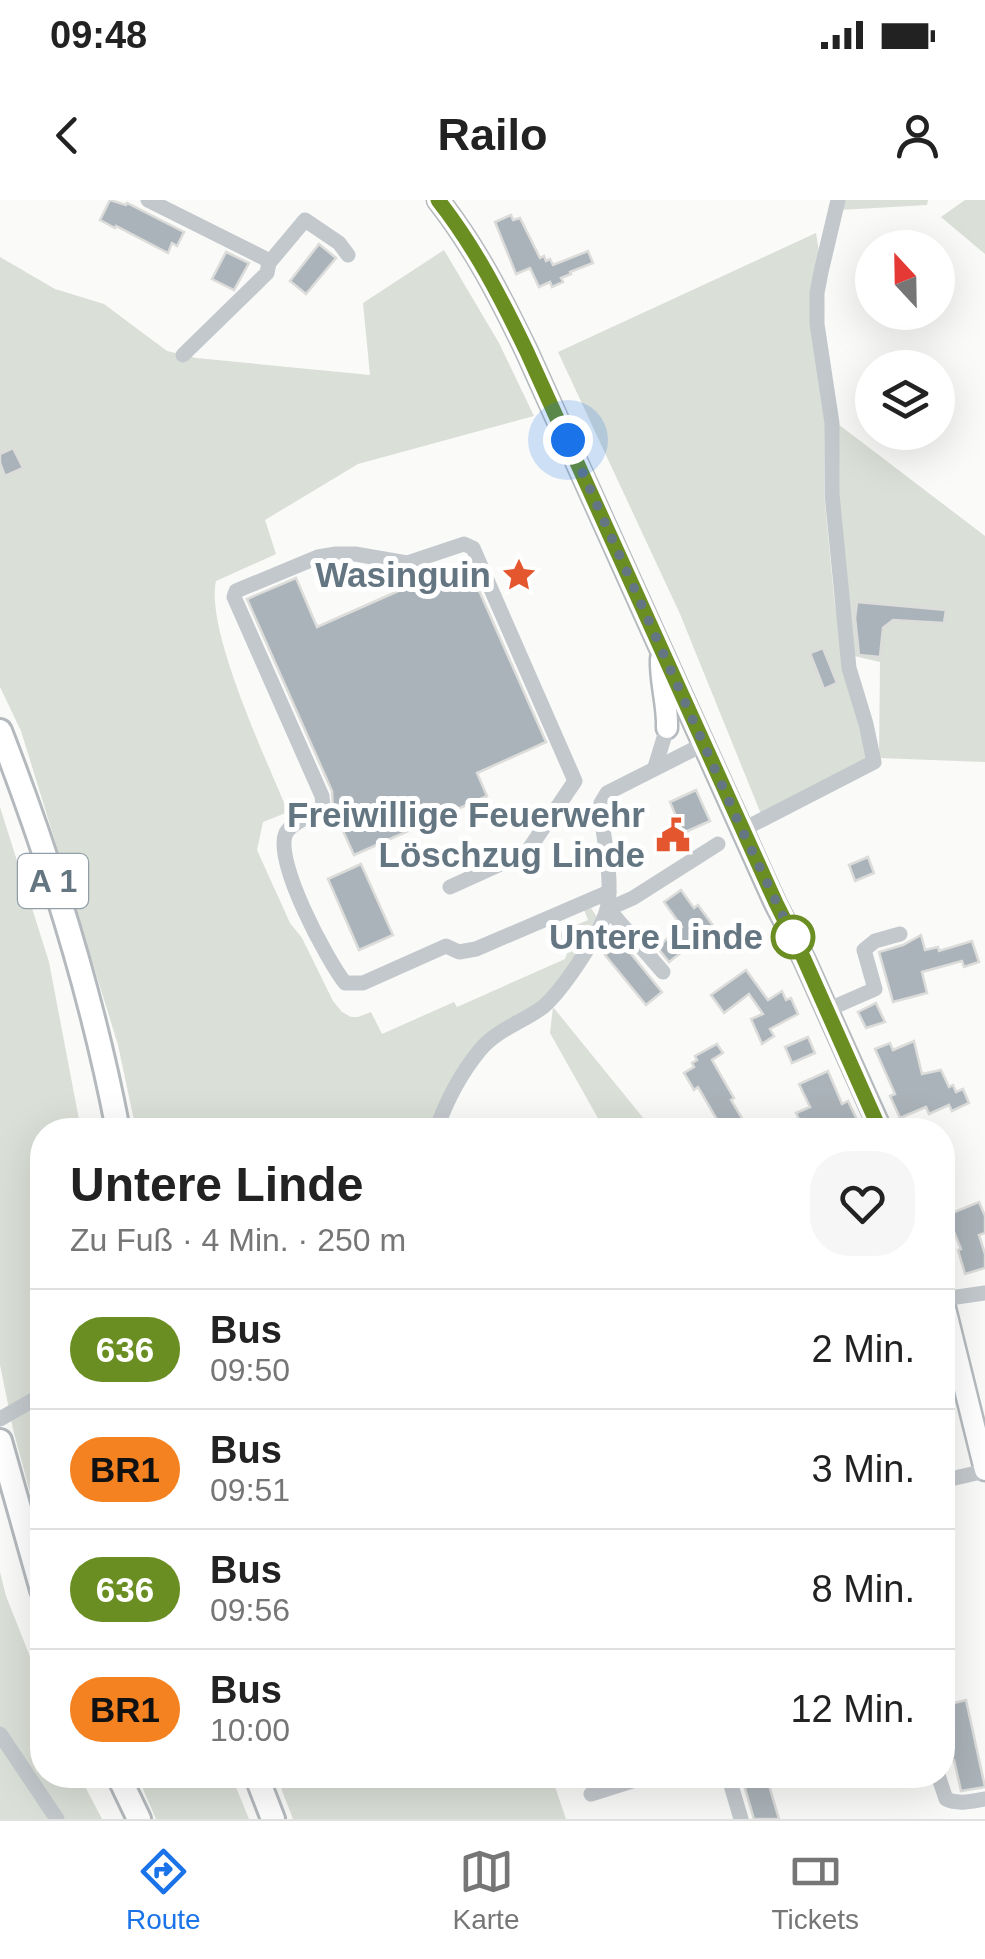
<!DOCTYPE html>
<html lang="de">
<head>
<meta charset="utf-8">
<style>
	:root { --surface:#fff; --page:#f6f6f6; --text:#222; --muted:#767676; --line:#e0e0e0; --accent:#1a73e8 }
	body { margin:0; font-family:Arial,sans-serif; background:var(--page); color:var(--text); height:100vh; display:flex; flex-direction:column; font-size:38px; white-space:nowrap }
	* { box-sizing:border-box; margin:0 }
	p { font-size:32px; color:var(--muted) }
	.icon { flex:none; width:55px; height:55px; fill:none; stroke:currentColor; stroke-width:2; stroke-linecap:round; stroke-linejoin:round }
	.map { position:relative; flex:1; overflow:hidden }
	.details { position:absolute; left:30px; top:918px; width:925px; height:670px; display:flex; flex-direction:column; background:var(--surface); border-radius:40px; box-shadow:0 10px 40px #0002 }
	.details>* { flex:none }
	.badge { padding:0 20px; border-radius:32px; font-size:35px; line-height:65px }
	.needle { width:65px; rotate:338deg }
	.controls { position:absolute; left:855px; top:30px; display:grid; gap:20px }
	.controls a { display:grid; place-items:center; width:100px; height:100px; border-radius:50%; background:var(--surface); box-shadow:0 10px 40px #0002; font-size:50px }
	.you { position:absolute; width:50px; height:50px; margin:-25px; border:8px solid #fff; border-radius:50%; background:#1a73e8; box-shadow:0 0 0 15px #1a73e833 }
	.map>.badge { position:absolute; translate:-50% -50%; box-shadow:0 0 0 5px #fff }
	.round { display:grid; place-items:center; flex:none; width:105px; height:105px; border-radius:40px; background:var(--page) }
	.headline { display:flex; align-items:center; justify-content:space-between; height:170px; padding:0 40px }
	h1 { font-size:48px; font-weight:600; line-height:75px }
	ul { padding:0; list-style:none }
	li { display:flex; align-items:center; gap:30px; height:120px; padding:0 40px; border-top:2px solid var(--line) }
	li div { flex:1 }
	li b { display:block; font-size:38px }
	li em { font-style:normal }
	li .badge { min-width:110px; font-weight:700; text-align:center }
	.status { display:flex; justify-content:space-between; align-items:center; height:70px; padding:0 50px; background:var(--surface); direction:ltr }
	.status svg { height:28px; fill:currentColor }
	header { display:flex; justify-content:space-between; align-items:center; height:130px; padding:0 40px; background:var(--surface); font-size:45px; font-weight:600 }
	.menu { display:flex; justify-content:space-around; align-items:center; height:140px; border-top:2px solid var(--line); background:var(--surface); font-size:28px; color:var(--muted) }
	.menu a { display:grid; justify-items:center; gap:5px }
	.menu .current { color:var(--accent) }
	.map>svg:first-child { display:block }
	.green { fill:#dadfd7 }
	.building { fill:#aab3b9; stroke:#dcdcda; stroke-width:2.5 }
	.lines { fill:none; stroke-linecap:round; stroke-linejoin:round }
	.major-casing { stroke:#b5babe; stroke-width:25 }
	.highway-casing { stroke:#b4b9bd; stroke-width:28 }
	.minor { stroke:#c3c8cc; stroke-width:15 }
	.major { stroke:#fff; stroke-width:20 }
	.highway { stroke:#fff; stroke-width:22 }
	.line-casing { stroke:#fff; stroke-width:22 }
	.line { stroke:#6b8e23; stroke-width:15 }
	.walk { stroke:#657683; stroke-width:10; stroke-dasharray:0 18 }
	.stop-dot { fill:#fff; stroke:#6b8e23; stroke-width:5 }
	.labels { text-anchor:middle; stroke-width:10; stroke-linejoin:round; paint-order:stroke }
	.shield { fill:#fff; stroke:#939fa8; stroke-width:2.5 }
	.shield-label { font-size:32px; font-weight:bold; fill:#657683 }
	.poi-label { font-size:35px; font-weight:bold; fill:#657683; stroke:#fff; text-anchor:end }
	.stop-label { font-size:35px; font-weight:bold; fill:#657683; stroke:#fff; text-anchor:end }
</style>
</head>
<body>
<div class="status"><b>09:48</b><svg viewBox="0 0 49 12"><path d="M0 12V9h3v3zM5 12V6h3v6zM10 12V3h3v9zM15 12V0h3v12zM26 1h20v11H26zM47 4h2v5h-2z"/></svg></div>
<header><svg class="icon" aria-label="back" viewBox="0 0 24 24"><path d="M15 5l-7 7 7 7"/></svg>Railo<svg class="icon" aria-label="person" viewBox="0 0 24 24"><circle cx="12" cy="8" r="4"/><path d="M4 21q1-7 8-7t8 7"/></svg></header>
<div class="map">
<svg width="985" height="1619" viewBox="0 0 985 1619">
	<rect width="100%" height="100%" fill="#fafaf8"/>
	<g class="green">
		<polygon points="843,0 928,0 927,5 840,10"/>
		<polygon points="965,0 985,0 985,54 941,17"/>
		<polygon points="816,33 819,52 825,224 824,292 834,397 845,471 868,562 761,614 680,414 558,152"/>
		<path d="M444,50L499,143L534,216L358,264L265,320L276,354L216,381C205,430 267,561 288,612L263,622L257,650L290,723L302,738L333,801L342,812L351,817H358L371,812L382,834L454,802L457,807L565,759L567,754L558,733L588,720L584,710L591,708L597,717L566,772L546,796L446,890L428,930H136L118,845L21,531L0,487V57L55,89L104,104L167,151L196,158L370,175L363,103Z"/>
		<polygon points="838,224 985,336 985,562 879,558 880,462 850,455 838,295"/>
		<polygon points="0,607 49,762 81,930 42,930 42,1337 13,1229 0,1165"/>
		<polygon points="553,807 653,930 609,930 599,920 550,833"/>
		<polygon points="0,1372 6,1396 42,1487 42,1575 79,1575 102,1619 0,1619"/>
		<polygon points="137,1575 231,1575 249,1619 156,1619"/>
		<polygon points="276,1575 551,1575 566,1619 293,1619"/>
	</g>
	<g class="building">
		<polygon points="110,0 126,5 127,3 184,32 177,46 172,43 168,53 116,26 115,28 100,20"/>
		<polygon points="511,15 513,20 520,18 540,58 544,56 546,61 550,59 553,65 588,51 593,63 570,72 571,74 561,78 563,82 552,87 550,82 539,87 530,68 516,74 495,22"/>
		<polygon points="319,44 336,58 306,94 290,81"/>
		<polygon points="226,52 249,63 234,90 212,79"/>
		<polygon points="13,248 23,268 5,276 0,263 0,254"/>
		<polygon points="466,361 546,542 477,573 487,596 354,655 333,609 332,591 247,399 296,378 317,427"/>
		<polygon points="857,402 946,410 944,423 893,420 883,428 880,457 859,455 855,418"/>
		<polygon points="823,448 837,483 824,489 810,453"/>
		<polygon points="696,590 710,621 683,633 670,602"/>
		<polygon points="868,657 874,673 855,681 849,665"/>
		<polygon points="361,664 393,735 359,750 328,679"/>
		<polygon points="681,690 694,708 698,705 720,735 702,749 696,741 669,762 657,747 682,727 664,702"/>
		<polygon points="609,733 623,744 662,792 646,805 605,755 610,751 603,745"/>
		<polygon points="921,735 925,750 938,747 939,751 972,741 979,762 964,767 962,761 922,772 927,793 893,802 879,752 903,745"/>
		<polygon points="746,770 768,800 782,791 786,800 791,798 798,814 770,829 774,836 762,844 751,819 763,814 749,794 724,813 711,795"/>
		<polygon points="876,803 885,822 866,828 858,812"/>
		<polygon points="808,837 815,853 792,863 785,847"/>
		<polygon points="914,841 922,874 941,870 949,887 953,885 956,892 963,889 969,903 952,911 949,905 929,914 926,907 900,918 890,896 895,894 875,849 890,843 893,850"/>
		<polygon points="717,844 723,853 712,860 734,898 731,900 749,930 723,930 698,887 694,890 684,873 694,867 692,863 697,860 695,856"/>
		<polygon points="828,871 842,904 848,901 862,930 812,930 807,921 801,924 796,913 810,907 799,884"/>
		<polygon points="979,1002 985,1016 985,1033 979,1035 985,1054 985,1068 965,1074 958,1050 961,1049 947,1015"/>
		<polygon points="966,1500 985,1587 961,1591 954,1560 948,1561 942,1539 942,1506"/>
		<polygon points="741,1575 766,1575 779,1619 754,1619"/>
	</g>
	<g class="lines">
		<g class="major-casing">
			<g id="major">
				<path d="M438,0C475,47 501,98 527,152L775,703L804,759L881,930"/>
				<path d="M661,459C660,482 668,505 667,528"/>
				<polyline points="942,1096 985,1270"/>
			</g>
		</g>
		<g class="highway-casing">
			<g id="highway">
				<path d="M0,531C50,660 92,794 118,930"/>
				<polyline points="0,1241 42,1390"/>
				<polyline points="118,1575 139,1619"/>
				<polyline points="256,1575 273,1619"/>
			</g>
		</g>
		<g class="minor">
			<polyline points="148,0 264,58 269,63"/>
			<polyline points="183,155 267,73 269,63 305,20 339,43 348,55"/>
			<polyline points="655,567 667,528"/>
			<polyline points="742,630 874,562 866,524 849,468 832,294 832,223 817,124 817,93 821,72 838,0"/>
			<path d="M450,687L527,652L575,581L473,348L464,344L407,363L355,354H336L318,357L236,391L234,397L322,596L323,605C313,618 294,619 286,633C273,660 327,760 345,783H363L446,746L459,752L476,749L609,692"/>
			<polyline points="608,709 633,698 718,644"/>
			<polyline points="608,709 663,772"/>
			<polyline points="827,810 875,789 864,750 875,741 900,734"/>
			<path d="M436,930C446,902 461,873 480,850C496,830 523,822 543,807C562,791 605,728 608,704C612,675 604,642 601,613V603L607,593L704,544"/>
			<polyline points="943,1099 985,1093"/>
			<polyline points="0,1219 42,1195"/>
			<polyline points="942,1281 985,1271"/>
			<polyline points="0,1534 57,1619"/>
			<polyline points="728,1575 741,1619"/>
			<path d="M938,1575L946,1599C959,1605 972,1601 985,1599"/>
			<polyline points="591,1594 651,1575"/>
		</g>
		<use href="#major" class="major"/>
		<use href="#highway" class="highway"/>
	</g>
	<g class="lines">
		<g class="line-casing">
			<path id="line" d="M438,0C475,47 501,98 527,152L776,703L804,759L880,930"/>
		</g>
		<use href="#line" class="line"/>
		<polyline class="walk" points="568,240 742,630 793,737"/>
	</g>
	<defs>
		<g id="sight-bare" transform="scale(2.7)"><path d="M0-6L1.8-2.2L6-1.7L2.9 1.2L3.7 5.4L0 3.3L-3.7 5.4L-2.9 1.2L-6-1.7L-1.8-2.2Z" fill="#e4572e" stroke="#fff" stroke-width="2.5" paint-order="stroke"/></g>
		<g id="civic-bare" transform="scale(2.7)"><path d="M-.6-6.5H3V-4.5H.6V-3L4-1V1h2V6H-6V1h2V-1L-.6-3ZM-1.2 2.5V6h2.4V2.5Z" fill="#e4572e" stroke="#fff" stroke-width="2.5" paint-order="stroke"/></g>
	</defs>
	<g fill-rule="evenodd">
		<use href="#sight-bare" x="519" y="375"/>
		<use href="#civic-bare" x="673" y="635"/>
	</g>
	<circle class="stop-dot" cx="793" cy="737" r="20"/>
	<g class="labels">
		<rect class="shield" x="18" y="654" width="70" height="54" rx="8"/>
		<g class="shield-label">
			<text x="53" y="692">A 1</text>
		</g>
		<g class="poi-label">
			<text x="491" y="387">Wasinguin</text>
			<text x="645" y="627">Freiwillige Feuerwehr<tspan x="645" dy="40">Löschzug Linde</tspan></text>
		</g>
		<g class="stop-label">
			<text x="763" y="749">Untere Linde</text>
		</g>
	</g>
</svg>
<div class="controls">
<a><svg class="needle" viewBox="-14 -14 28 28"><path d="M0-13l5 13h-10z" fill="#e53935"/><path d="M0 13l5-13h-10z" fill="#767676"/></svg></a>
<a><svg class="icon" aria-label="layers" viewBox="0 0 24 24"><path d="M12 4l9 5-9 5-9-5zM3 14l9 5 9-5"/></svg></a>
</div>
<div class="you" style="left:568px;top:240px"></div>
<section class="details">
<div class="headline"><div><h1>Untere Linde</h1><p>Zu Fuß · 4 Min. · 250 m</p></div><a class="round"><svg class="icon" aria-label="heart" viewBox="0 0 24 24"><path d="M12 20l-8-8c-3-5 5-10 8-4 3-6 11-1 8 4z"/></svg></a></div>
<ul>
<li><span class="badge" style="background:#6b8e23;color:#fff">636</span><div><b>Bus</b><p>09:50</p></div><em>2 Min.</em></li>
<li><span class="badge" style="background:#f58220;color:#111">BR1</span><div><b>Bus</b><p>09:51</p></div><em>3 Min.</em></li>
<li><span class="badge" style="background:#6b8e23;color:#fff">636</span><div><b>Bus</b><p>09:56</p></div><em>8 Min.</em></li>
<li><span class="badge" style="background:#f58220;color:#111">BR1</span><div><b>Bus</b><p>10:00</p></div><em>12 Min.</em></li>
</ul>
</section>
</div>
<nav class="menu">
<a class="current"><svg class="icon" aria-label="directions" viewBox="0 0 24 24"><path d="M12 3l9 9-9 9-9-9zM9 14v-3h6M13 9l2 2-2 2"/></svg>Route</a>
<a><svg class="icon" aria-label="map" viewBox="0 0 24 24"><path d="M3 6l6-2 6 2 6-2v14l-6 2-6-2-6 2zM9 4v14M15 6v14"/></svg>Karte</a>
<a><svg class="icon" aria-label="tickets" viewBox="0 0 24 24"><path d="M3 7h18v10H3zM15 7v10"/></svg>Tickets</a>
</nav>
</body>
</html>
